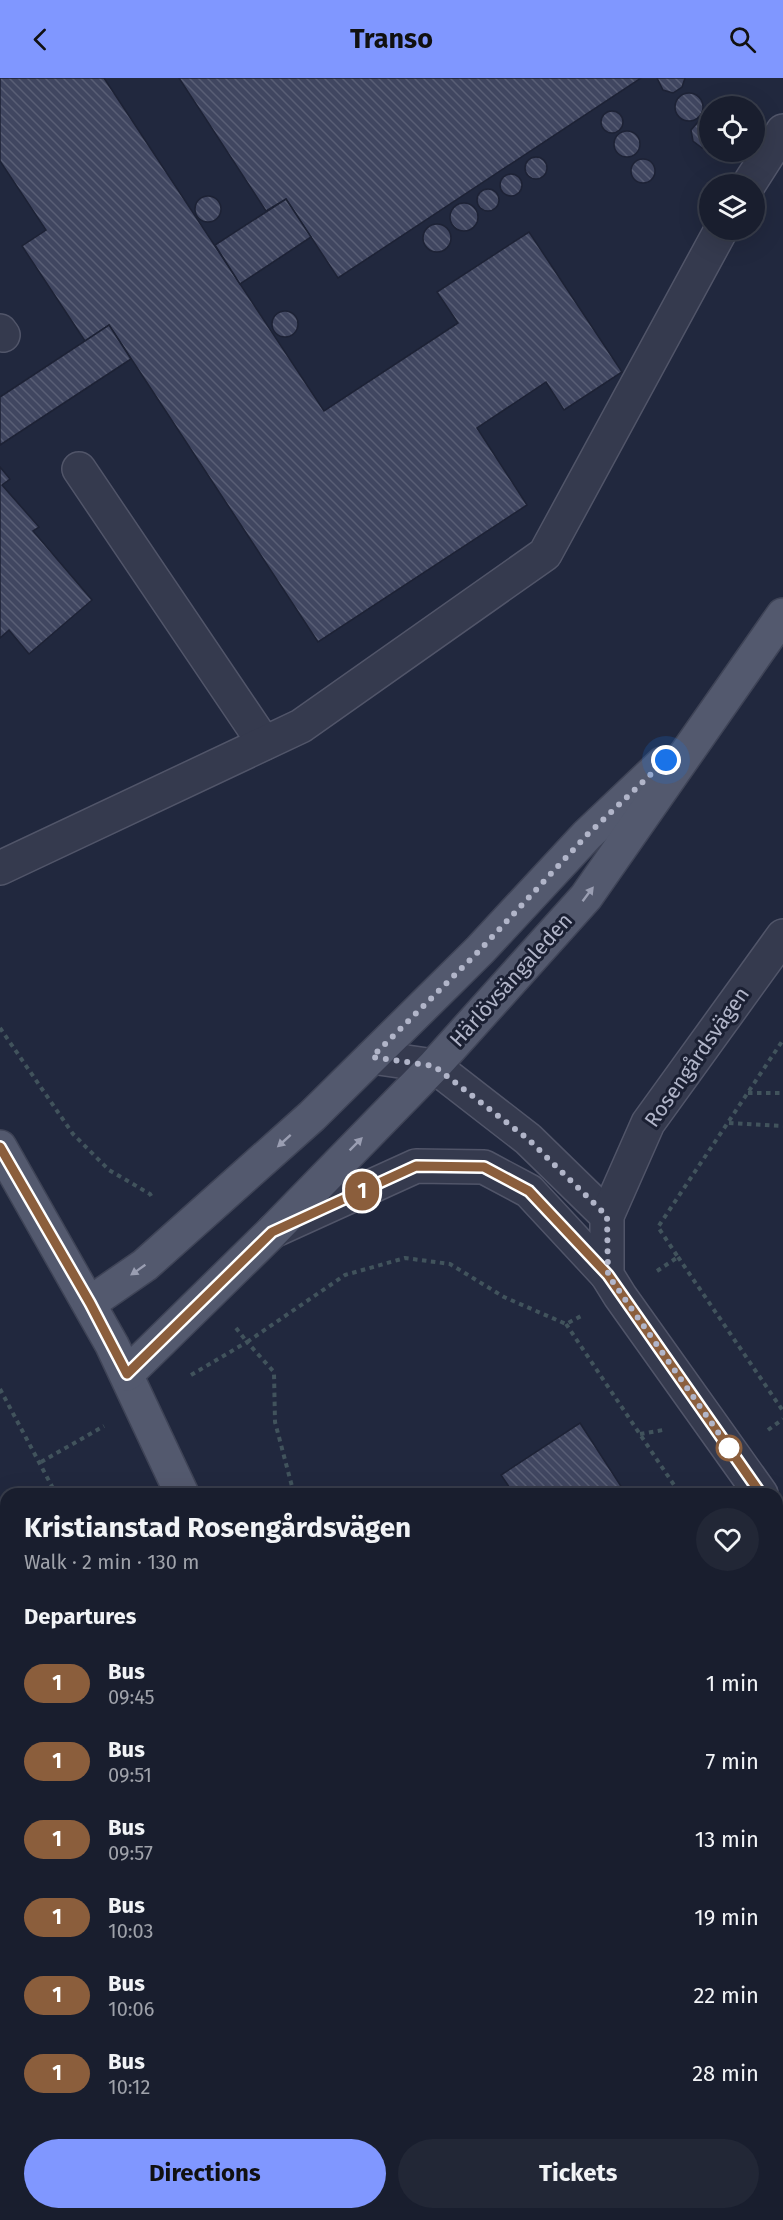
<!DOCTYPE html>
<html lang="en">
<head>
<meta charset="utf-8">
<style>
	:root { --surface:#191e2e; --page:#222736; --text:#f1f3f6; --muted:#9fa2aa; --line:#373c4a; --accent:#8097ff }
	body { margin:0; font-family:"Fira Sans",sans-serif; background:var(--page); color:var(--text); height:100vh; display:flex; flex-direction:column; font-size:22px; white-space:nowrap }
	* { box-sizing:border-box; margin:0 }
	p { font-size:20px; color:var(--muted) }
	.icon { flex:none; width:33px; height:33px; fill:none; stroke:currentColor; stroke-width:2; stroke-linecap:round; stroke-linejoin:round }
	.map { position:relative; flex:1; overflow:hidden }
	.drawer { position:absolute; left:0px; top:1410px; width:783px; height:732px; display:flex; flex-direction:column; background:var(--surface); border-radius:18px 18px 0 0; box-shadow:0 6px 24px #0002,0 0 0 2px var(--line) }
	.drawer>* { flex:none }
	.badge { padding:0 12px; border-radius:20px; font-size:21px; line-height:39px }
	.fabs { position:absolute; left:699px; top:18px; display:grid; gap:12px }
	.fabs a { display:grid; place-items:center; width:66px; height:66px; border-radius:50%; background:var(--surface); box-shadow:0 6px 24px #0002,0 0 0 2px var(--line); font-size:30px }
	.you { position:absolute; width:30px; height:30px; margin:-15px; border:4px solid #fff; border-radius:50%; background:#1a73e8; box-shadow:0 0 0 9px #1a73e833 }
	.map>.badge { position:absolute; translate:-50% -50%; box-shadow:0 0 0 3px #fff }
	h2 { padding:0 24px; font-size:22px; line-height:54px }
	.round { display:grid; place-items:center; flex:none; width:63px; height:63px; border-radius:32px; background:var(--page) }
	.head { display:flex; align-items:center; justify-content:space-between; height:102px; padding:0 24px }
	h1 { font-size:28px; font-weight:700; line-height:45px }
	.primary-button { display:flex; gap:12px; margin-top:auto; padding:12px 24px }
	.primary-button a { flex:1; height:69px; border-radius:36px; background:var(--accent); color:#111; font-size:24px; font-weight:700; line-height:69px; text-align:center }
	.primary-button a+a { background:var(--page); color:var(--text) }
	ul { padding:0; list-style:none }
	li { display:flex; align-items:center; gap:18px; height:78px; padding:0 24px }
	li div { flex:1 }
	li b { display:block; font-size:22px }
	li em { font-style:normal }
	li .badge { min-width:66px; font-weight:700; text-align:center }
	header { display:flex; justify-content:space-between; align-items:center; height:78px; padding:0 24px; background:var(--accent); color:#111; font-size:27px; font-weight:700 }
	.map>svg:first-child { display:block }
	.building { fill:url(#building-back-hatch); stroke:#1d2235; stroke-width:1.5 }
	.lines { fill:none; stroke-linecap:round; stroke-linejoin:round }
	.minor-casing { stroke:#515569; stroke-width:36 }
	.major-casing { stroke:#3f4457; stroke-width:36 }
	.path { stroke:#41535c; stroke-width:4; stroke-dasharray:4.5 4.5; stroke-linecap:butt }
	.minor { stroke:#353a4e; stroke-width:33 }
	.major { stroke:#53596e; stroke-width:33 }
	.oneway { fill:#9a9eb2 }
	.line-casing { stroke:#fff; stroke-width:14 }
	.line { stroke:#8b5e3c; stroke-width:9 }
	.walk { stroke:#b1b5c9; stroke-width:6; stroke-dasharray:0 10.8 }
	.stop-dot { fill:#fff; stroke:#8b5e3c; stroke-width:3 }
	.labels { text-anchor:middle; stroke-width:6; stroke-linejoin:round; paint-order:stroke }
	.street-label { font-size:21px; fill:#b1b5c9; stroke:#1b2033 }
</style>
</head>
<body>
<header><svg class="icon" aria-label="back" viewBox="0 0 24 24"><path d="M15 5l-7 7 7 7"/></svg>Transo<svg class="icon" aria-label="search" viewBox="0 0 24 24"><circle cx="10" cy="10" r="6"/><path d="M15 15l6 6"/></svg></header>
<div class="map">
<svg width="783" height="2142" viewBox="0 0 783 2142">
	<defs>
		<pattern id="building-back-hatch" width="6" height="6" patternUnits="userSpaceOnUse" patternTransform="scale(1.5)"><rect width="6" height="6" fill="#404660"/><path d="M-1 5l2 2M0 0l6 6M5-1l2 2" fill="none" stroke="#595e75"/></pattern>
	</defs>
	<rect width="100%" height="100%" fill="#21283e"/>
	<g class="building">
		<polygon points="0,0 104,0 324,333 458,245 437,214 529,154 622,294 564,332 546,304 477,350 527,427 318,564 109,247 85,263 22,168 46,152 0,83"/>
		<polygon points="179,0 641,0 338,200 286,121 266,133"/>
		<polygon points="657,0 685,0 682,9 673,15 663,12"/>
		<circle cx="689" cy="29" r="14"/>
		<circle cx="612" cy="44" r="11"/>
		<polygon points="709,42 710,69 702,70 693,63 691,52 698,44"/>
		<circle cx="627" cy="66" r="13"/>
		<circle cx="536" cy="90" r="11"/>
		<circle cx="643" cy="93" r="12"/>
		<circle cx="511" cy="107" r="11"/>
		<circle cx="488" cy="122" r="11"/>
		<circle cx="208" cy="131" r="13"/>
		<polygon points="286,121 311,159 240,206 215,167"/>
		<circle cx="464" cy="139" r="14"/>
		<circle cx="437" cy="160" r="14"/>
		<circle cx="285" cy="246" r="13"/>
		<polygon points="109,247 131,281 0,367 0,319"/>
		<polygon points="0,389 10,401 2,407 39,449 33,453 92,522 29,576 9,552 0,560"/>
		<polygon points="580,1345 626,1416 514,1416 501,1397"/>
		<polygon points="783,1767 783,1857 777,1858 777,1768"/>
		<polygon points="783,2025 783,2106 777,2107 777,2026"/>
	</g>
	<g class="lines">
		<g class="minor-casing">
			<g id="minor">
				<polyline points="749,106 783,53"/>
				<polyline points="0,253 3,257"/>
				<polyline points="79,391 264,665"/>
				<polyline points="0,790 301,648 545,476 721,152"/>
				<polyline points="372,979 434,988 528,1061 607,1138"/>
				<polyline points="273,1153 416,1088 484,1089 529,1113 607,1197"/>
				<polyline points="761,1416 620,1218 607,1197 607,1138 648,1045 783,858"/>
				<polyline points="777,1439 783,1448"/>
			</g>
		</g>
		<g class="major-casing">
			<g id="major">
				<polyline points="0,1069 112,1267 182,1416"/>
				<polyline points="90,1225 145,1187 312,1038 480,872 587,757 662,686"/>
				<polyline points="127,1296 272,1154 434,988 586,819 783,537"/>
				<polyline points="416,2136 417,2142"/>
			</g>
		</g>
		<g class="path">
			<polyline points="0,950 73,1056 109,1092 150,1116 153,1121"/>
			<polyline points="748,1015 783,1015"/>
			<polyline points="729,1045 783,1048"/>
			<polyline points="678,1179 783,1333"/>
			<polyline points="657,1193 678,1179 658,1149 783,962"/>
			<polyline points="566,1246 680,1416"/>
			<polyline points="236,1250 247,1264 345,1197 405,1180 450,1186 504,1219 566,1246 583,1237"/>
			<polyline points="191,1297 247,1264 274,1294 275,1344 294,1416"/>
			<polyline points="0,1311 56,1416"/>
			<polyline points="768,1352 783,1341"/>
			<polyline points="640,1356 663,1352"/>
			<polyline points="41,1384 104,1348"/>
			<polyline points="777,1553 783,1560"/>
			<polyline points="777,1896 783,1895"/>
		</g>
		<use href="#minor" class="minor"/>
		<use href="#major" class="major"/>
	</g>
	<defs><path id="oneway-solid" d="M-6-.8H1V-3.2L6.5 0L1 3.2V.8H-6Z" transform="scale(1.5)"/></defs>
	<g class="oneway">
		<use href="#oneway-solid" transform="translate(588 816) rotate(-53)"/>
		<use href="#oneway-solid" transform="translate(284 1063) rotate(138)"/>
		<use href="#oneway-solid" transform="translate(356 1066) rotate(-45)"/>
		<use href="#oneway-solid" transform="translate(138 1192) rotate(145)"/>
	</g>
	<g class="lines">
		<g class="line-casing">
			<polyline id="line" points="0,1069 90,1225 127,1296 272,1154 416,1088 484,1089 529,1113 608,1197 761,1416"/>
		</g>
		<use href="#line" class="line"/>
		<polyline class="walk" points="666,682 587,757 480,872 372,979 434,988 528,1061 607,1138 608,1197 729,1370"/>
	</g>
	<circle class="stop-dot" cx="729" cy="1370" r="12"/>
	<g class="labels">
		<g class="street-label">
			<text transform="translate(511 902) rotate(-48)" y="7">Härlövsängaleden</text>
			<text transform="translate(697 979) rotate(-55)" y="7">Rosengårdsvägen</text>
		</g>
	</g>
</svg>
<div class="fabs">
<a><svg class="icon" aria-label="locate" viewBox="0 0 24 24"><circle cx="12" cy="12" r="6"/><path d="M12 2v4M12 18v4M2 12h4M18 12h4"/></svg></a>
<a><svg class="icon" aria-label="layers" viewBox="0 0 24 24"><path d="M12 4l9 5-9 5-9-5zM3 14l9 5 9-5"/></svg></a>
</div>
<div class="you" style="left:666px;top:682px"></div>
<b class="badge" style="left:362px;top:1113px;background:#8b5e3c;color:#fff">1</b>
<section class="drawer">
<div class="head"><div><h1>Kristianstad Rosengårdsvägen</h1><p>Walk · 2 min · 130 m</p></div><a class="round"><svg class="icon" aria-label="heart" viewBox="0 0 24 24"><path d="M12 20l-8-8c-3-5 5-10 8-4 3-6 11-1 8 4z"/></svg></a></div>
<h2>Departures</h2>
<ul>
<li><span class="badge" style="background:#8b5e3c;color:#fff">1</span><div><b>Bus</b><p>09:45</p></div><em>1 min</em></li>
<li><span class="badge" style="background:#8b5e3c;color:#fff">1</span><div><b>Bus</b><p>09:51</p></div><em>7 min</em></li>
<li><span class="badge" style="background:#8b5e3c;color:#fff">1</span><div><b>Bus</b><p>09:57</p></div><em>13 min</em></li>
<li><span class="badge" style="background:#8b5e3c;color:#fff">1</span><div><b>Bus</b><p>10:03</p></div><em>19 min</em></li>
<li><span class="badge" style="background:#8b5e3c;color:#fff">1</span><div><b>Bus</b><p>10:06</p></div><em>22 min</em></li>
<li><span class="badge" style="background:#8b5e3c;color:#fff">1</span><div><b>Bus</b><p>10:12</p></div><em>28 min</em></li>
</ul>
<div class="primary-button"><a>Directions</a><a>Tickets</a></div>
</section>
</div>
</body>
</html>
